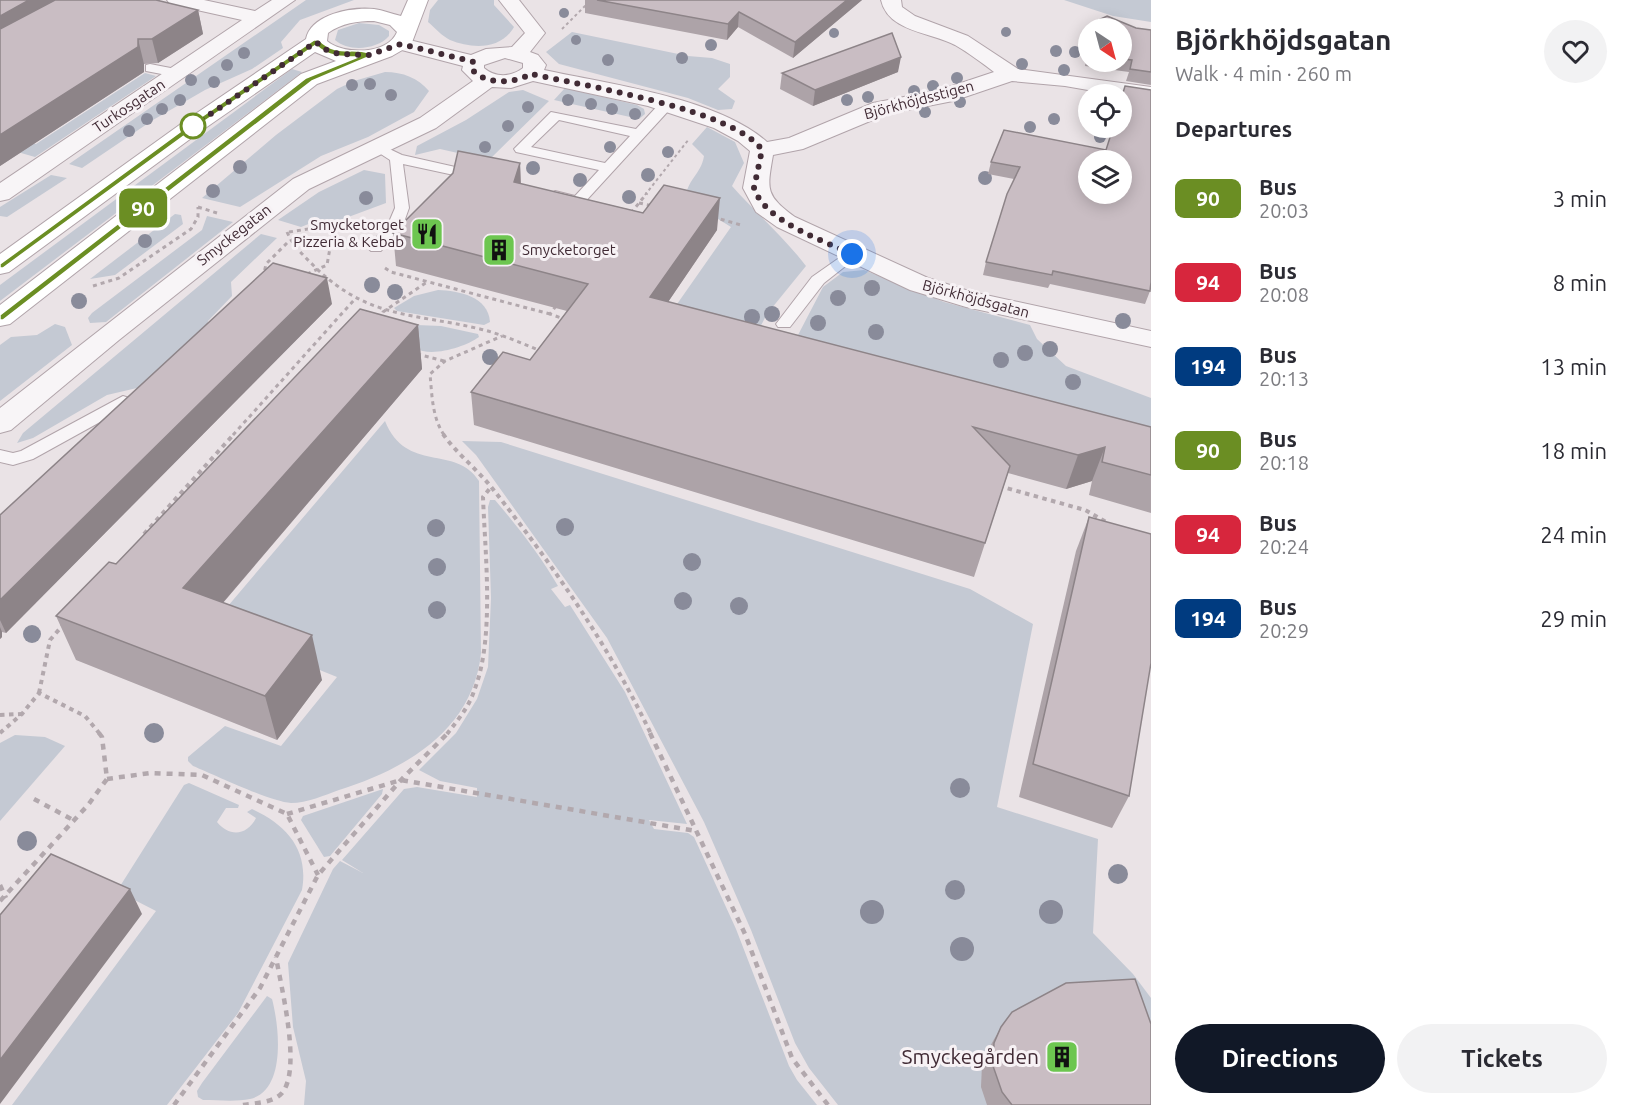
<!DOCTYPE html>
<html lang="en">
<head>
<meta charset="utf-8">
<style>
	:root { --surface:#fff; --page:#f2f2f3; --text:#2b2b33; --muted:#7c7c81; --accent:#111827 }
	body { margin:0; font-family:Ubuntu,sans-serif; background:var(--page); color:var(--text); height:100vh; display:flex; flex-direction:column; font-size:22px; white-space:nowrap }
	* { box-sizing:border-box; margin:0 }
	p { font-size:20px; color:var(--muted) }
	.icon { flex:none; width:33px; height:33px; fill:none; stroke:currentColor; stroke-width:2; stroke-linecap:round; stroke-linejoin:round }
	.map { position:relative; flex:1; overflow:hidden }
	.sheet { display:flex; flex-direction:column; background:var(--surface); width:480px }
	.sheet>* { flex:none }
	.badge { padding:0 12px; border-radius:9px; font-size:21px; line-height:39px }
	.needle { width:39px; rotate:144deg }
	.controls { position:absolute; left:1078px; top:18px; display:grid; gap:12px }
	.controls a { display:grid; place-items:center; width:54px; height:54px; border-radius:50%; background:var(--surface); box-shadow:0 3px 15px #0003; font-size:30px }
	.you { position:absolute; width:30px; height:30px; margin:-15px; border:4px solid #fff; border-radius:50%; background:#1a73e8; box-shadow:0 0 0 9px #1a73e833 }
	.map>.badge { position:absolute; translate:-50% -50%; box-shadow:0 0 0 3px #fff }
	h2 { padding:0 24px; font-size:22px; line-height:54px }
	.round { display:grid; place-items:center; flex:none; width:63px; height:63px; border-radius:32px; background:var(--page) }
	.head { display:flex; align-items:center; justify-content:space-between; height:102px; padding:0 24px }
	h1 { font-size:28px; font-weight:600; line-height:45px }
	.button { display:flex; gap:12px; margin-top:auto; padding:12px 24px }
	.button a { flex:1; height:69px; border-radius:36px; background:var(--accent); color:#fff; font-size:24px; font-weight:600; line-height:69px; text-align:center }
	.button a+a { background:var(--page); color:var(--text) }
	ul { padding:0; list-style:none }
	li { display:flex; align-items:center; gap:18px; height:84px; padding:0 24px }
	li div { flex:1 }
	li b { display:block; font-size:22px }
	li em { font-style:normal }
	li .badge { min-width:66px; font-weight:700; text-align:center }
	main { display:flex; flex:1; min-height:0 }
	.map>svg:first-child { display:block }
	.green { fill:#c4c9d3 }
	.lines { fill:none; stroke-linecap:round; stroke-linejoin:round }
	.lane-casing { stroke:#b1a4aa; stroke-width:2 }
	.street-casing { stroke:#b1a4aa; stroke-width:2 }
	.secondary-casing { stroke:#b1a4aa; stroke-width:2 }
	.path-far3 { stroke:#b2a8ad; stroke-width:2; stroke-dasharray:3 3; stroke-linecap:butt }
	.path-far2 { stroke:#b2a8ad; stroke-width:3; stroke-dasharray:4 4; stroke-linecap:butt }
	.path-far1 { stroke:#b2a8ad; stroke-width:4; stroke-dasharray:4.5 4.5; stroke-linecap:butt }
	.path { stroke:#b2a8ad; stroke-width:4.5; stroke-dasharray:6 6; stroke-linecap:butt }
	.lane { fill:#f8f5f7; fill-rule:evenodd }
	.street { fill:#f8f5f7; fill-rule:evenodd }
	.secondary { fill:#fff; fill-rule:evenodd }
	.tree { fill:#898b9a }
	.wall { fill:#ada3a8 }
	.shaded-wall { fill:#8d8488 }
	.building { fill:#c9bdc3; stroke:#8d8488; stroke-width:1.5; fill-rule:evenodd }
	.line { fill:#6b8e23; stroke:#fff; stroke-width:1.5 }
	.walk { stroke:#412b35; stroke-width:6; stroke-dasharray:0 10.8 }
	.stop-dot { fill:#fff; stroke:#6b8e23; stroke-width:3 }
	.labels { text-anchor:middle; stroke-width:6; stroke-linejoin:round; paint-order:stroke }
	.far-street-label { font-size:15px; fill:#412b35; stroke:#f7f2f5 }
	.far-poi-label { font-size:15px; fill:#412b35; stroke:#f7f2f5; text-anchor:end }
	.near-poi-label { font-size:21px; fill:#412b35; stroke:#f7f2f5; text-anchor:end }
</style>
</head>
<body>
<main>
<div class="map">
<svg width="1151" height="1105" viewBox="0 0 1151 1105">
	<rect width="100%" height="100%" fill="#eae3e6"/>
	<g class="green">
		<polygon points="306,0 354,0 300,20 281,42 283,48 252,69 205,90 153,120 82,168 69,164"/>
		<path d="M438,0H494V5L514,27C501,50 472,49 450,40C442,36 435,28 428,22L430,10Z"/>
		<polygon points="1064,0 1151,0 1151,22 1113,16"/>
		<path d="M359,23L379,25L389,31V36C377,50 348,52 335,40L338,30Z"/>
		<polygon points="572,32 688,56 712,58 730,64 730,77 718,89 735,101 732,109 718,110 688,98 559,64 546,52"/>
		<polygon points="292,69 302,72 0,301 0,285"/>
		<path d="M385,72C403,72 418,78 429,91L414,112L368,137L321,156L240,207L202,198L276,135L337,89L354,81Z"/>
		<polygon points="145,73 156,76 35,157 0,147 0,134 36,144"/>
		<polygon points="565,88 637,105 644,109 645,114 639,119 554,100"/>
		<polygon points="523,90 549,101 489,160 440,149 415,155 417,146 466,120 509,92"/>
		<path d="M707,127L735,142L744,163L732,186C757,214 784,237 806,266L767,314L748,350L661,327L731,227L686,199C686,180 701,175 704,156L692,144Z"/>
		<polygon points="364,170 385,174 386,203 335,222 311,223 301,227 278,220 319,192"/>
		<polygon points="51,175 67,178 7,217 0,216 0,207"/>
		<polygon points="175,214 181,215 183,224 115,275 90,279"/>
		<polygon points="207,216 233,222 106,322 90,323 88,318 92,313 202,230"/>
		<polygon points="261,234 277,238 231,282 232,296 208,321 206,333 154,384 107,395 33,438 17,443 23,433"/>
		<polygon points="864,270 944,302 1030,325 1037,339 1066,366 1151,398 1151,458 803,365 798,335 823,287 843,272"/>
		<path d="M438,290C459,291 488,296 490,322L484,325L397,311L394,308L414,296Z"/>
		<polygon points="55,324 65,327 72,345 0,401 0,345 11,337 37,335"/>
		<path d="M392,324L441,326L478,334L479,337C465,347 431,358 415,348C406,343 399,331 392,324Z"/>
		<path d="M385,421C406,474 456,444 479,481L481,653C473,730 406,769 339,790C325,795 307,803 291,803C271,802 215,775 193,766L188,761V757L225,726L281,746L337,677L211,626Z"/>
		<polygon points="462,441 501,442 970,589 1033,624 997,807 1098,839 1093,933 1133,974 1151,998 1151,1105 838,1105 809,1068 795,1043 751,930 704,822 607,638 476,455"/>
		<path d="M490,500H495C518,527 540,555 558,586L551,589L565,607L570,605L625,692L687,824L649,820L654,829L688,833L694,837L736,929L789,1066L797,1080L817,1105H304L306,1081L293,1027L288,963L333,869L340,861L363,873L342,860L404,789L417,787L477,797V788L440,781L419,770L456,733L477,699L488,667L491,598L488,507Z"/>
		<polygon points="15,735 45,737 65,746 0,821 0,743"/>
		<path d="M189,783L239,805L238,808H226L217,822C229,837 247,836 256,818L247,812L252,809C287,825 309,850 302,890L238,1013L167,1105H12L156,911L117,891L184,785Z"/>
		<polygon points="383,789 382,794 330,856 324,857 301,820 303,816"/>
		<path d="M267,996L272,999C279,1025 287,1090 250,1099C236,1102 218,1100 203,1100L198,1097L197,1091L202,1083Z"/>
	</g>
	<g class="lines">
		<g class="lane-casing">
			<g id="lane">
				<polygon points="150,64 181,70 183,73 177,77 146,71 146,65"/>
				<path d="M666,101L673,105L671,108L583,204L578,205L550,198L548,195L555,191L575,196L599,170L516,152L514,149L551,112L636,129L661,102ZM559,120L630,136L605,163L531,147Z"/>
				<polygon points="377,143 402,155 482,173 484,176 477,180 403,164 409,208 404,222 381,251 371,251 368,248 389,222 395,208 390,160 370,147"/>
				<polygon points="852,249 860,254 857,257 824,283 790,327 778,327 776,324 812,277"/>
				<polygon points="123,396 129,398 132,402 129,406 33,459 13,465 0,462 0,450 13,453 21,451"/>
			</g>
		</g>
		<g class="street-casing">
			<g id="street">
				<polygon points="167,0 204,0 255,11 272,0 295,0 9,199 0,201 0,183 242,20 170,4"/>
				<path d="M499,0H519L545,33L530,52L538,55L546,65L544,70C609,84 718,98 767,142L789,138L873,103L940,90L994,72C982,63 969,53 955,45C931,32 888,32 881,0H901L902,7L915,16L968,36L1018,69L1151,87V101L1065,86L1012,81L953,101L887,114L803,149L773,155C767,190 765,195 795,217L928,278L972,292L1151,331V347L966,307L910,290L777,227L756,212L743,188L750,151L738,141L714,128L648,106L533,81L511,88L492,87L436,128L309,189L119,340L11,430L0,433V408L293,179L420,118L473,81L462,70L463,66L394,48L391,44L394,40L401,38L471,55L486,49L512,47L525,33ZM505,58L523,63V68C511,77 496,78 484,68V65Z"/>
			</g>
		</g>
		<g class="secondary-casing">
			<path id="secondary" d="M408,0H428L411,45L392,56L317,84L10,324L0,326V305L301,74L336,61L315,52L201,131L9,272L0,274V254L185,121L306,39C311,14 351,7 374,9C383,10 392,14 401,16ZM374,21L390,25L397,32C388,55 343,55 327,41L328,33C342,23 357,21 374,21Z"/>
		</g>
		<g class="path-far3">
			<polyline points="562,29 591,0"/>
			<polyline points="645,195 689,139"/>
		</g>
		<g class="path-far2">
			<polyline points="639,203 653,206"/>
			<polyline points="198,207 217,213"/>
			<polyline points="631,213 647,193"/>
			<polyline points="713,217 741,225"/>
			<path d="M287,232C293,246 305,257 316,268C369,319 414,313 480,329C501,334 521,343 541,351"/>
			<polyline points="289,232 365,220"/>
			<polyline points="385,268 391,272 550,314"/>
			<polyline points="307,274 327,265 334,225"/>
			<polyline points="263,278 266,264 290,240"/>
			<polyline points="93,286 119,278 191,229 198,217 198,207"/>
			<polyline points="556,306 550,314 564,319"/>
			<polyline points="380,320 383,312 427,282"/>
			<polyline points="417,354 444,361"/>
			<polyline points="233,435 354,300"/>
			<path d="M444,435C432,417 432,395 430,374L445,361L502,336"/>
		</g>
		<g class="path-far1">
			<path d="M443,434C457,454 477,469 492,488C553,565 609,646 651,734"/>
			<polyline points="999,486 1085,510 1108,523"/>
			<polyline points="144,534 234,434"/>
			<polyline points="39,693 50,640 63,625"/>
			<polyline points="0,715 21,714"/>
			<polyline points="0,733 22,714 39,693 85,716 100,734"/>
			<path d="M447,734C457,721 469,707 474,691C495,639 485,554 483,497L491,487"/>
		</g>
		<g class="path">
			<polyline points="650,733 745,934 792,1058 828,1105"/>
			<polyline points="107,779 150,773 202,775 287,814 318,875"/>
			<polyline points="34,799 75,821"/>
			<polyline points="287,814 401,780 696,831"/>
			<polyline points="0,885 6,898"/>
			<polyline points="0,901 88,805 107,779 102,737 99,733"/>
			<polyline points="174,1105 260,988 318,875 401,780 448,733"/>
			<path d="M243,1105C255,1103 273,1103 282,1093C302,1069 281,987 276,957"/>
		</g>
		<use href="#lane" class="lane"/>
		<use href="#street" class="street"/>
		<use href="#secondary" class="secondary"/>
	</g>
	<g class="tree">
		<circle cx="564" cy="13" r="5"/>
		<circle cx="1006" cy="32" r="5"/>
		<circle cx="834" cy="33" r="5"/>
		<circle cx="576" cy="40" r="5"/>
		<circle cx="711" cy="45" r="6"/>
		<circle cx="1056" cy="51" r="6"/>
		<circle cx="1075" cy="52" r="6"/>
		<circle cx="244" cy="53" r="6"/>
		<circle cx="682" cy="58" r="6"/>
		<circle cx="608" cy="60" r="6"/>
		<circle cx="1022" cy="64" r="6"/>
		<circle cx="227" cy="65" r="6"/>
		<circle cx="1064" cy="70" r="6"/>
		<circle cx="957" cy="78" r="6"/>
		<circle cx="191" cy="80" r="6"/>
		<circle cx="214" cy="82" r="6"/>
		<circle cx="370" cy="84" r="6"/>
		<circle cx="352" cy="85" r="6"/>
		<circle cx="933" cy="86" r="6"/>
		<circle cx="914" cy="91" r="6"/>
		<circle cx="391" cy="95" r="6"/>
		<circle cx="868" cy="97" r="6"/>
		<circle cx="180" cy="100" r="6"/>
		<circle cx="568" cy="100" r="6"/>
		<circle cx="847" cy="100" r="6"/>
		<circle cx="960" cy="102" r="6"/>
		<circle cx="591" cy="104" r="6"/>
		<circle cx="528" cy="107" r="6"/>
		<circle cx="162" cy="109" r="6"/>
		<circle cx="612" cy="109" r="6"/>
		<circle cx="925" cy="112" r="6"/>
		<circle cx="635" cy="114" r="6"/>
		<circle cx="147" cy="119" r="6"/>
		<circle cx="1054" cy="119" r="6"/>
		<circle cx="508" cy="126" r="6"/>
		<circle cx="1030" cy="127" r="6"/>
		<circle cx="129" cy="131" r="6"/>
		<circle cx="1100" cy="137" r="6"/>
		<circle cx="485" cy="147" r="6"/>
		<circle cx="610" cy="147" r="6"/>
		<circle cx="668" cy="152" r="6"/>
		<circle cx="240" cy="167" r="7"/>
		<circle cx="533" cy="168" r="7"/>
		<circle cx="648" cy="175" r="7"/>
		<circle cx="985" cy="178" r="7"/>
		<circle cx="580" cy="180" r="7"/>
		<circle cx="213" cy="191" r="7"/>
		<circle cx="629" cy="197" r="7"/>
		<circle cx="366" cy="198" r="7"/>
		<circle cx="145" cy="241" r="7"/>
		<circle cx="372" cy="285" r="8"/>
		<circle cx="872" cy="288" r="8"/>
		<circle cx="395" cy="292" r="8"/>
		<circle cx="838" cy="298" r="8"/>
		<circle cx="79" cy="301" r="8"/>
		<circle cx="772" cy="314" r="8"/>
		<circle cx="752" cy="317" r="8"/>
		<circle cx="1123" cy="321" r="8"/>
		<circle cx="818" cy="323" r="8"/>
		<circle cx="876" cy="332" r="8"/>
		<circle cx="1050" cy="349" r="8"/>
		<circle cx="1025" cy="353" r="8"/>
		<circle cx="490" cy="357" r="8"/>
		<circle cx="1001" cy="360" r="8"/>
		<circle cx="1073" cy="382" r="8"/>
		<circle cx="565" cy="527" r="9"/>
		<circle cx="436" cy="528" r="9"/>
		<circle cx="692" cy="562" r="9"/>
		<circle cx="437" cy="567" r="9"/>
		<circle cx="683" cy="601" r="9"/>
		<circle cx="739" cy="606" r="9"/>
		<circle cx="437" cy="610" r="9"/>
		<circle cx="32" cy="634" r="9"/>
		<circle cx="154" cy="733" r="10"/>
		<circle cx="960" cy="788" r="10"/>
		<circle cx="27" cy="841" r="10"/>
		<circle cx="1118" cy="874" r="10"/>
		<circle cx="955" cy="890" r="10"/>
		<circle cx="872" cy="912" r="12"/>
		<circle cx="1051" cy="912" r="12"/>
		<circle cx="962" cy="949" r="12"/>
	</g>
	<g class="wall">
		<polygon points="0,0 198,10 203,34 158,63 144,64 144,72 0,166"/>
		<polygon points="585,0 862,0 793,58 738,27 727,40 585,13"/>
		<polygon points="1094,22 1151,30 1151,85 1126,81 1129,72 1085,66 1089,43 1089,62 1122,62 1122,28 1092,28"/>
		<polygon points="898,72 813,106 780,89 782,73"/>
		<polygon points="1004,130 1150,291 1145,304 1050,284 1048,288 983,275 986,262 1014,179 988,174 991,162"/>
		<polygon points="520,163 521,184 717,230 668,302 1151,427 1151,513 1089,495 1092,481 1066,489 1008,473 974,577 474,425 471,392 530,360 567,311 396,266 393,233"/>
		<polygon points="332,304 6,633 2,632 2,637 0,639 0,515"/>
		<polygon points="418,325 422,369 223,603 322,680 277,740 76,660 56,616"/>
		<polygon points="1089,517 1129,796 1112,828 1019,797 1076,551"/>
		<polygon points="1001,1027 1151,1105 987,1105 981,1087 982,1065 988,1050"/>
	</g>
	<g class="shaded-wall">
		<polygon points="29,0 71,0 0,44 0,16"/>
		<polygon points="847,0 862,0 793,58 795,42"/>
		<polygon points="198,10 203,34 158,63 152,39"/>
		<polygon points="739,12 738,27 727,40 728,24"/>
		<polygon points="138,39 144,64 144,72 0,166 0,135"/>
		<polygon points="901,57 898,72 813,106 815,90"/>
		<polygon points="520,163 521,195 514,182"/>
		<polygon points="720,198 717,230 649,330 650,297"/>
		<polygon points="327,278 332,304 6,633 0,620 0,600"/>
		<polygon points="418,325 422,369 197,633 183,588"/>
		<polygon points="1105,447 1092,481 1066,489 1078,455"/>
		<polygon points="0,627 2,632 2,637 0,639"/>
		<polygon points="312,635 322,680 277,740 265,696"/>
		<polygon points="130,889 142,914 0,1104 0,1060"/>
	</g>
	<g class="building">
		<polygon points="0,0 29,0 0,16"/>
		<polygon points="55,0 156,0 198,10 152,39 138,39 138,47 0,135 0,29"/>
		<polygon points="597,0 847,0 795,42 739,12 728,24"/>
		<polygon points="1107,16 1136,28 1151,30 1151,72 1130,69 1132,60 1122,59 1122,28 1093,28 1094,22"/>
		<polygon points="892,33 901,57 815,90 782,73"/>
		<path d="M1125,86L1151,90V282L1150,291L1053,271L1052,275L986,262L1007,194L1020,167L991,162L1004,130L1106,150L1113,128H1122V96ZM1089,160H1122V194H1089Z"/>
		<polygon points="458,151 520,163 514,182 643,213 664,185 720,198 650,297 1151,427 1151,475 1102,462 1105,447 1078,455 973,427 1010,466 985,543 471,392 503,352 530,360 588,284 393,233 453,173"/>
		<polygon points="273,263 327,278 0,600 0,515"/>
		<polygon points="360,309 418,325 183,588 312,635 265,696 56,616 109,562 116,564"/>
		<polygon points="1089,517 1151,534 1151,663 1129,796 1033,764"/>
		<polygon points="51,854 130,889 0,1060 0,915"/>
		<polygon points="1135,979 1151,1024 1151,1105 1012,1105 1002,1092 993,1066 994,1043 1001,1027 1012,1012 1066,983"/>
	</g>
	<path class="line" d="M314,40H319C338,59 355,45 373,55L312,81L3,320H0V315L306,78L358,57C343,57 327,57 316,45L196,127L3,268H0V264L191,124Z"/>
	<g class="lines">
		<path class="walk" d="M193,126L316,42L324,49L339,54L369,55L401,44L474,62V72C490,85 514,83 531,74C581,85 735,110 762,150L754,188C764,221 824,241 852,254"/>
	</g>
	<defs>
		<g id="restaurant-square" transform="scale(1.725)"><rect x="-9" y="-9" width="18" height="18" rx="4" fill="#6dc650" stroke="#f7f2f5"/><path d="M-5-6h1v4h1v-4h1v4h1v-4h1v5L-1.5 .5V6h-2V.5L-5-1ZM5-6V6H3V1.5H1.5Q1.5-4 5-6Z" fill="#111"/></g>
		<g id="building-square" transform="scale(1.725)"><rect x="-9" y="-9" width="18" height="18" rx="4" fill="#6dc650" stroke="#f7f2f5"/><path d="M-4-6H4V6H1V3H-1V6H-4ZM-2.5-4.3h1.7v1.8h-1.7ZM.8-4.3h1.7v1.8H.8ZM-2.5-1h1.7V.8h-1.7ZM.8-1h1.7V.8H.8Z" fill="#111"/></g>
	</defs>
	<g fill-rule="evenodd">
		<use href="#restaurant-square" x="427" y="234"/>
		<use href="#building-square" x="499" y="250"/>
		<use href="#building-square" x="1062" y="1057"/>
	</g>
	<circle class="stop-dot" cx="193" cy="126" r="12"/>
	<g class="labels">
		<g class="far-street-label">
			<text transform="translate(919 100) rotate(-15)" y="5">Björkhöjdsstigen</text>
			<text transform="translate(129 106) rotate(-34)" y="5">Turkosgatan</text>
			<text transform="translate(234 235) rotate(-38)" y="5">Smyckegatan</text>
			<text transform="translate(976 299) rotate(15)" y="5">Björkhöjdsgatan</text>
		</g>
		<g class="far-poi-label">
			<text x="404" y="230">Smycketorget<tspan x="404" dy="17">Pizzeria &amp; Kebab</tspan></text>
			<text x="522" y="255" text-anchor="start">Smycketorget</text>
		</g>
		<g class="near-poi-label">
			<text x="1039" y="1064">Smyckegården</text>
		</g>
	</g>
</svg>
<div class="controls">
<a><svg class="needle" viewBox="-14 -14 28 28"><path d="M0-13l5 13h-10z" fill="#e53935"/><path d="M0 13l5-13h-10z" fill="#7c7c81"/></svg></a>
<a><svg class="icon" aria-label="locate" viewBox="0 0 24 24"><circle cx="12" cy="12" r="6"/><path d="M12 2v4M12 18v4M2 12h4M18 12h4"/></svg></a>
<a><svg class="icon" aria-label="layers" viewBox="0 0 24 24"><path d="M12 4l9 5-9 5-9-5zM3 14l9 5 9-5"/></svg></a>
</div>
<div class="you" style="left:852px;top:254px"></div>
<b class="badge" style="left:143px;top:208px;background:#6b8e23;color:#fff">90</b>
</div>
<section class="sheet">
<div class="head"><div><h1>Björkhöjdsgatan</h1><p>Walk · 4 min · 260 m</p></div><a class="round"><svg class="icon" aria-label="heart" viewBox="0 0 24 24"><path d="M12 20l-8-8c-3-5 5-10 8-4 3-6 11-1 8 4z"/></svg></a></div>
<h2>Departures</h2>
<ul>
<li><span class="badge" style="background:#6b8e23;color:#fff">90</span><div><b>Bus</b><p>20:03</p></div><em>3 min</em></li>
<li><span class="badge" style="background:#d7263d;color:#fff">94</span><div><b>Bus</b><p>20:08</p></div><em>8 min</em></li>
<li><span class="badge" style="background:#003b80;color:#fff">194</span><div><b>Bus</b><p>20:13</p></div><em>13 min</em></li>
<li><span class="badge" style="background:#6b8e23;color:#fff">90</span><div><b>Bus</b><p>20:18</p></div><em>18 min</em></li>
<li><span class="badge" style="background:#d7263d;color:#fff">94</span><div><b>Bus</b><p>20:24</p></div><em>24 min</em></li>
<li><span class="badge" style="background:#003b80;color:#fff">194</span><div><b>Bus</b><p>20:29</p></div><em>29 min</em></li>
</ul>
<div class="button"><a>Directions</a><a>Tickets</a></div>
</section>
</main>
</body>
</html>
